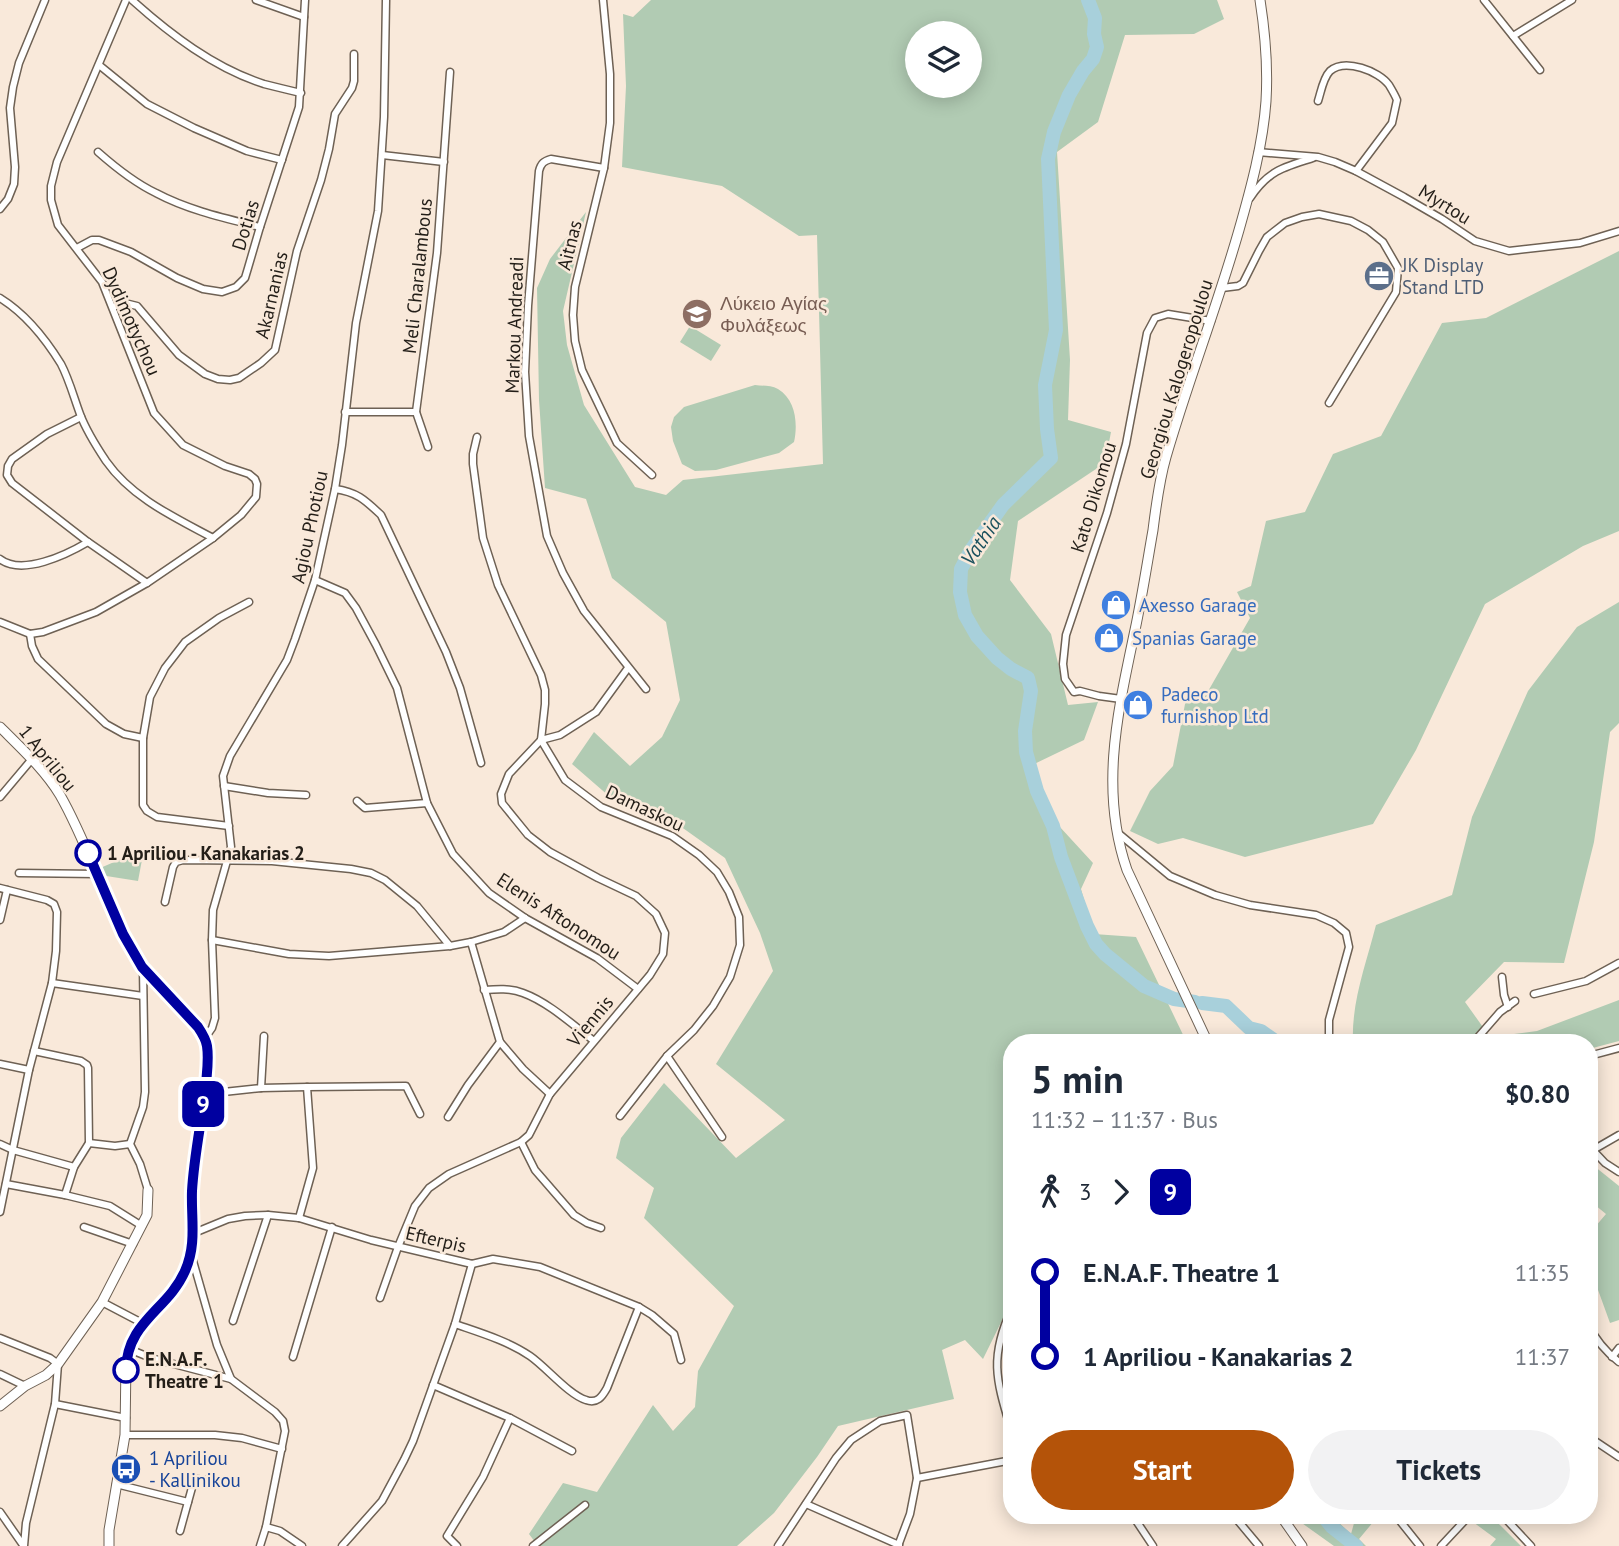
<!DOCTYPE html>
<html lang="en">
<head>
<meta charset="utf-8">
<style>
	:root { --surface:#fff; --page:#f2f2f3; --text:#1f2937; --muted:#747a83; --accent:#b45309 }
	body { margin:0; font-family:"PT Sans",sans-serif; background:var(--page); color:var(--text); height:100vh; display:flex; flex-direction:column; font-size:26px; white-space:nowrap }
	* { box-sizing:border-box; margin:0 }
	p { font-size:23px; color:var(--muted) }
	.icon { flex:none; width:38px; height:38px; fill:none; stroke:currentColor; stroke-width:2; stroke-linecap:round; stroke-linejoin:round }
	.map { position:relative; flex:1; overflow:hidden }
	.panel { position:absolute; left:1003px; top:1034px; width:595px; height:490px; display:flex; flex-direction:column; background:var(--surface); border-radius:28px; box-shadow:0 4px 18px #0003 }
	.panel>* { flex:none }
	.badge { padding:0 14px; border-radius:10px; font-size:24px; line-height:46px }
	.controls { position:absolute; left:905px; top:21px; display:grid; gap:14px }
	.controls a { display:grid; place-items:center; width:77px; height:77px; border-radius:50%; background:var(--surface); box-shadow:0 4px 18px #0003; font-size:35px }
	.map>.badge { position:absolute; translate:-50% -50%; box-shadow:0 0 0 4px #fff }
	.legs { display:flex; align-items:center; gap:10px; height:77px; padding:0 28px; font-size:23px }
	.legs p { margin-inline-start:auto }
	.summary { display:flex; align-items:center; justify-content:space-between; height:119px; padding:0 28px }
	h1 { font-size:38px; font-weight:800; line-height:52px }
	.button { display:flex; gap:14px; margin-top:auto; padding:14px 28px }
	.button a { flex:1; height:80px; border-radius:42px; background:var(--accent); color:#fff; font-size:28px; font-weight:800; line-height:80px; text-align:center }
	.button a+a { background:var(--page); color:var(--text) }
	ul { padding:0 28px; list-style:none }
	li { display:flex; align-items:center; gap:24px; height:84px; font-size:26px }
	li i { display:grid; place-items:center; width:10px; height:100%; margin:0 9px; background:currentColor }
	li i::after { content:''; width:18px; height:18px; margin:-9px; border:5px solid; border-radius:50%; background:var(--surface) }
	li p { margin-inline-start:auto }
	li:first-child i { background:linear-gradient(#0000 50%,currentColor 0) }
	li:last-child i { background:linear-gradient(currentColor 50%,#0000 0) }
	.map>svg:first-child { display:block }
	.green { fill:#b1cbb3; fill-rule:evenodd }
	.lines { fill:none; stroke-linecap:round; stroke-linejoin:round }
	.stream { stroke:#a8d0db; stroke-width:2.5 }
	.river { stroke:#a8d0db; stroke-width:14 }
	.street-casing { stroke:#6e6154; stroke-width:9 }
	.secondary-casing { stroke:#6e6154; stroke-width:11 }
	.street { stroke:#fff; stroke-width:6 }
	.secondary { stroke:#fff; stroke-width:9 }
	.line-1-casing { stroke:#fff; stroke-width:16 }
	.line-1 { stroke:#0000a0; stroke-width:10 }
	.stop-1-dot { fill:#fff; stroke:#0000a0; stroke-width:3.5 }
	.labels { text-anchor:middle; stroke-width:5; stroke-linejoin:round; paint-order:stroke }
	.street-label { font-size:19px; fill:#231e18; stroke:#f9e9da }
	.service-label { font-size:19px; fill:#4e5e75; stroke:#f9e9da; text-anchor:start }
	.education-label { font-size:19px; fill:#785e54; stroke:#f9e9da; text-anchor:start }
	.shop-label { font-size:19px; fill:#366cbe; stroke:#f9e9da; text-anchor:start }
	.stop-label { font-size:19px; font-weight:bold; fill:#231e18; stroke:#f9e9da; text-anchor:start }
	.transit-label { font-size:19px; fill:#164399; stroke:#f9e9da; text-anchor:start }
	.water-label { font-size:21px; font-style:italic; fill:#1c525f; stroke:#f9e9da }
</style>
</head>
<body>
<div class="map">
<svg width="1619" height="1546" viewBox="0 0 1619 1546">
	<rect width="100%" height="100%" fill="#f9e9da"/>
	<g class="green">
		<path d="M651,0H1217L1224,19L1194,34L1125,35L1098,122L1057,152L1070,360L1068,420L1111,432L1105,463L1018,521L1010,580L1051,634L1068,705L1098,702L1084,740L1028,767L1037,802L1093,863L1081,889L1094,934L1136,937L1187,1043H1012L1011,1302L983,1359L965,1340L942,1350L954,1399L838,1426L817,1457L774,1513L737,1546H538L529,1534L563,1483L597,1492L653,1405L673,1431L695,1407L698,1371L734,1306L644,1218L654,1188L616,1158L621,1138L664,1083L736,1158L785,1120L716,1064L773,971L760,933L725,858L673,821L610,797L572,764L594,732L630,766L662,737L680,700L666,622L612,578L586,499L545,488L539,400L537,288L550,259L586,212L563,311L567,345L584,405L635,487L666,495L683,480L823,464L817,235L799,236L722,186L622,167L626,86L623,14L633,17ZM917,33H970V86H917Z"/>
		<polygon points="1619,251 1619,531 1583,546 1485,604 1416,750 1373,824 1245,857 1183,838 1158,844 1130,831 1150,791 1173,766 1186,699 1203,700 1250,618 1237,592 1251,586 1266,521 1305,512 1333,454 1381,436 1442,323 1486,318"/>
		<polygon points="690,326 721,345 711,361 680,342"/>
		<path d="M755,385C762,386 771,385 778,389C796,400 798,424 794,442L779,453L716,470L695,471L682,464L673,441L671,427L674,417L684,407Z"/>
		<path d="M1619,602V723L1610,732L1594,842L1564,963L1504,962L1465,1002L1490,1037L1537,1031L1619,1000V1041L1589,1049V1043H1353C1351,1003 1366,964 1376,925L1452,895L1472,817L1528,691L1577,627Z"/>
		<polygon points="144,849 138,881 100,875 98,869"/>
		<polygon points="1589,1162 1619,1186 1619,1320 1610,1323 1589,1265 1589,1234 1606,1214 1589,1200"/>
		<polygon points="1292,1516 1332,1516 1351,1534 1356,1516 1367,1516 1374,1521 1359,1539 1366,1546 1334,1546"/>
		<polygon points="1479,1516 1491,1516 1521,1546 1490,1546 1496,1539 1473,1522"/>
	</g>
	<g class="lines">
		<polyline class="stream" points="1195,1002 1202,1003"/>
		<g class="river">
			<polyline points="1088,0 1095,18 1094,34 1097,47 1093,59 1083,71 1069,95 1054,132 1048,159 1056,330 1045,385 1047,429 1051,458 1003,505 971,550 961,569 960,592 965,615 977,636 997,658 1011,669 1028,678 1031,691 1025,731 1026,752 1037,791 1053,826 1061,857 1087,926 1096,944 1105,954 1144,986 1174,999 1195,1002"/>
			<polyline points="1202,1003 1226,1006 1249,1028 1261,1031 1278,1043"/>
			<polyline points="1323,1516 1332,1527 1356,1546"/>
		</g>
		<g class="street-casing">
			<g id="street">
				<path d="M132,0C170,34 214,68 264,84C276,87 288,90 301,93"/>
				<polyline points="256,0 304,17"/>
				<polyline points="603,0 610,74 610,123 604,168 575,287 573,315 575,341 582,370 617,443 652,475"/>
				<polyline points="1484,0 1540,70"/>
				<polyline points="1513,36 1572,0"/>
				<polyline points="99,65 147,104 194,128 247,151 282,160"/>
				<path d="M1318,101C1321,92 1323,78 1330,71C1345,58 1379,71 1389,85C1392,90 1395,95 1397,100L1392,123L1356,171"/>
				<path d="M98,152C115,167 135,183 156,193C188,210 224,218 260,227"/>
				<polyline points="1258,152 1318,157 1335,162 1356,171 1404,197 1442,219 1475,241 1509,251 1580,243 1619,231"/>
				<polyline points="382,155 444,162"/>
				<path d="M604,168L551,159C544,161 541,163 539,171L528,306L525,372L529,436L547,536L563,573L584,611L646,689"/>
				<path d="M1250,198C1268,171 1283,167 1313,158"/>
				<polyline points="0,209 8,199 14,184 15,167 10,108 13,87 19,63 45,0"/>
				<polyline points="77,248 92,240 99,240 131,252 177,278 203,289 222,292 236,287 245,278 248,268 260,227 299,107 305,0"/>
				<polyline points="1222,288 1238,286 1243,283 1259,251 1267,237 1285,223 1302,217 1319,214 1351,221 1368,230 1383,242 1398,268 1396,292 1329,403"/>
				<path d="M0,298C26,314 45,338 61,364C69,379 74,398 80,414C86,430 96,446 106,461C132,498 174,517 213,538"/>
				<polyline points="113,307 125,303 137,306 179,355 205,374 218,379 230,380 239,378 261,363 275,350 297,251 321,180 329,149 335,114 352,88 354,81 354,54"/>
				<polyline points="345,412 416,412 437,253 450,72"/>
				<polyline points="416,412 428,447"/>
				<polyline points="81,417 47,434 12,459 8,466 7,475 12,483 88,542 147,583"/>
				<path d="M335,489C357,492 365,500 381,515L446,652L460,688L481,763"/>
				<path d="M0,559C22,576 66,555 88,542"/>
				<polyline points="315,580 345,593 356,608 376,645 397,688 427,803 453,854 489,893 525,918 597,958 638,989"/>
				<polyline points="0,622 30,634"/>
				<polyline points="30,634 43,632 96,612 147,583 213,538 241,515 256,497 257,484 255,479 249,474 225,466 183,445 154,413 102,282 58,225 51,200 51,186 57,162 126,0"/>
				<polyline points="30,634 32,646 38,659 106,724 124,734 143,738"/>
				<polyline points="1121,699 1099,696 1080,691 1074,692 1065,679 1063,664 1066,635 1107,513 1126,444 1147,333 1155,318 1168,314 1211,321"/>
				<polyline points="541,740 565,780 601,807 672,836 699,855 717,872 729,892 739,917 740,945 730,977 713,1006 694,1030 667,1056 620,1116"/>
				<polyline points="541,740 560,735 596,712 628,668"/>
				<polyline points="224,786 268,793 306,795"/>
				<polyline points="0,797 32,759"/>
				<polyline points="357,801 365,808 427,803"/>
				<polyline points="229,826 157,817 147,811 143,805 143,738 150,697 165,668 185,642 219,618 249,602"/>
				<polyline points="1118,833 1170,876 1215,895 1250,905 1316,915 1334,923 1346,933 1349,947 1329,1020 1329,1043"/>
				<polyline points="19,873 97,874"/>
				<polyline points="0,888 47,900 54,904 57,912 56,951 52,983 29,1070 0,1212"/>
				<polyline points="165,902 173,867 176,862 183,860 272,861 351,869 371,873 385,880 417,906 450,946"/>
				<polyline points="0,920 7,890"/>
				<polyline points="212,940 289,954 329,956 450,946 471,942 504,932 525,918"/>
				<polyline points="471,942 500,1042 523,1069 550,1094"/>
				<polyline points="143,969 145,1092 143,1107 130,1144 140,1164 148,1190"/>
				<polyline points="1502,977 1504,995 1508,1007"/>
				<polyline points="52,983 143,996"/>
				<path d="M484,990C497,989 510,988 523,993C548,1002 573,1025 594,1041"/>
				<polyline points="1534,994 1586,981 1619,963"/>
				<polyline points="205,1038 212,1028 215,1018 212,940 213,910 231,847 223,776 230,756 287,660 295,639 315,580 335,489 342,445 356,323 378,211 384,117 386,0"/>
				<polyline points="1473,1043 1500,1012 1515,1001"/>
				<polyline points="34,1051 81,1061 87,1065 88,1068 89,1143 74,1167 65,1195"/>
				<polyline points="667,1056 722,1137"/>
				<polyline points="1589,1056 1619,1048"/>
				<polyline points="0,1064 29,1070"/>
				<polyline points="261,1088 307,1087"/>
				<polyline points="205,1094 261,1088 264,1036"/>
				<polyline points="448,1117 468,1085 500,1042"/>
				<polyline points="521,1142 535,1170 574,1215 587,1223 601,1228"/>
				<polyline points="89,1143 115,1146 130,1144"/>
				<polyline points="0,1144 13,1150 74,1167"/>
				<polyline points="1589,1146 1605,1163 1619,1172"/>
				<polyline points="1593,1150 1619,1135"/>
				<polyline points="6,1184 65,1195 110,1206 142,1226"/>
				<polyline points="299,1218 313,1168 307,1087 406,1086 420,1114"/>
				<polyline points="84,1227 133,1244"/>
				<polyline points="194,1233 228,1219 245,1216 268,1215 299,1218 371,1240 472,1264 493,1259 540,1267 639,1307 652,1315 674,1334 681,1360"/>
				<polyline points="191,1254 217,1345 231,1379 275,1412 283,1421 285,1431 266,1527 260,1546"/>
				<polyline points="380,1298 398,1247 415,1206 429,1188 449,1174 521,1142 529,1135 550,1094 650,975 663,954 665,933 656,914 636,896 598,878 550,852 528,835 502,803 501,794 509,774 541,740 545,704 545,690 541,675 498,585 483,538 473,464 473,454 477,437"/>
				<polyline points="102,1302 142,1323"/>
				<path d="M1012,1308C988,1359 997,1382 1012,1433"/>
				<polyline points="233,1321 268,1215"/>
				<path d="M455,1324C481,1333 508,1341 530,1356C546,1367 569,1395 586,1400C597,1404 602,1397 607,1388L639,1307"/>
				<path d="M1589,1326C1596,1340 1606,1352 1619,1362"/>
				<polyline points="0,1338 50,1358 58,1364 55,1404 26,1523 24,1546"/>
				<polyline points="129,1349 151,1358 231,1379"/>
				<polyline points="293,1357 332,1227"/>
				<polyline points="1612,1357 1619,1348"/>
				<polyline points="0,1374 25,1386"/>
				<polyline points="433,1385 510,1418 572,1451"/>
				<polyline points="55,1404 126,1418"/>
				<polyline points="125,1435 215,1435 242,1438 282,1449"/>
				<polyline points="1589,1437 1619,1457"/>
				<polyline points="917,1478 1012,1460"/>
				<polyline points="116,1484 188,1502"/>
				<polyline points="806,1504 899,1545"/>
				<polyline points="0,1512 23,1545"/>
				<polyline points="1041,1516 1042,1517"/>
				<polyline points="1133,1516 1153,1546"/>
				<polyline points="1234,1516 1259,1546"/>
				<polyline points="1396,1516 1420,1546"/>
				<polyline points="1503,1516 1531,1546"/>
				<polyline points="266,1527 280,1531 302,1546"/>
				<polyline points="180,1531 193,1484 196,1479 213,1481"/>
				<polyline points="342,1546 382,1501 404,1460 413,1441 455,1324 472,1264"/>
				<polyline points="457,1546 447,1536 483,1477 510,1418"/>
				<polyline points="533,1546 585,1505"/>
				<polyline points="778,1546 836,1458 851,1440 880,1421 907,1415 917,1478 910,1514 898,1546"/>
				<polyline points="1441,1546 1469,1516"/>
			</g>
		</g>
		<g class="secondary-casing">
			<g id="secondary">
				<path d="M0,727C21,748 45,770 60,795C91,849 107,911 141,964C154,985 180,1009 198,1027L205,1038L207,1047L208,1061L192,1192L194,1233L191,1254L180,1282L142,1323L134,1336L126,1360L125,1435L109,1530V1546"/>
				<path d="M1208,1043L1127,870C1099,789 1118,711 1135,630C1142,597 1147,564 1153,530C1156,506 1159,481 1166,457C1188,381 1217,307 1239,230C1251,188 1263,144 1266,101C1268,68 1265,32 1260,0"/>
				<polyline points="0,1406 25,1386 46,1375 58,1364 102,1302 147,1215 148,1190"/>
				<polyline points="1281,1516 1302,1546"/>
			</g>
		</g>
		<use href="#street" class="street"/>
		<use href="#secondary" class="secondary"/>
	</g>
	<g class="lines">
		<g class="line-1-casing">
			<path id="line-1" d="M88,853L123,934L142,967L198,1027C202,1033 206,1039 207,1046C209,1059 207,1072 206,1084C202,1120 194,1155 192,1191C191,1219 197,1244 185,1271C168,1310 127,1321 126,1370"/>
		</g>
		<use href="#line-1" class="line-1"/>
	</g>
	<defs>
		<g id="office-disc" transform="scale(1.575)"><circle r="9.5" fill="#5c6f8a" stroke="#f9e9da"/><path d="M-6-3h4V-5.5h4V-3h4V5H-6ZM-1-4.5V-3h2v-1.5ZM-6 0V1H6V0Z" fill="#fff"/></g>
		<g id="school-disc" transform="scale(1.575)"><circle r="9.5" fill="#8d6e63" stroke="#f9e9da"/><path d="M0-5L7-2L0 1L-7-2ZM-4 1L0 2.5L4 1V4Q0 6-4 4Z" fill="#fff"/></g>
		<g id="shop-disc" transform="scale(1.575)"><circle r="9.5" fill="#3f7fe0" stroke="#f9e9da"/><path d="M-5-2.5h2.3a2.7 3.5 0 0 1 5.4 0H5L5.5 6h-11ZM-1.5-2.5h3a1.5 2.3 0 0 0-3 0Z" fill="#fff"/></g>
		<g id="bus-disc" transform="scale(1.575)"><circle r="9.5" fill="#1a4fb4" stroke="#f9e9da"/><path d="M-5-6H5V4H4V6H2V4H-2V6H-4V4H-5ZM-3.5-4V0h7V-4ZM-3.5 1.2v1.5H-2V1.2ZM2 1.2v1.5H3.5V1.2Z" fill="#fff"/></g>
	</defs>
	<g fill-rule="evenodd">
		<use href="#office-disc" x="1379" y="276"/>
		<use href="#school-disc" x="697" y="314"/>
		<use href="#shop-disc" x="1116" y="605"/>
		<use href="#shop-disc" x="1109" y="638"/>
		<use href="#shop-disc" x="1138" y="705"/>
		<use href="#bus-disc" x="126" y="1469"/>
	</g>
	<g class="stop-1-dot">
		<circle cx="88" cy="853" r="12"/>
		<circle cx="126" cy="1370" r="12"/>
	</g>
	<g class="labels">
		<g class="street-label">
			<text transform="translate(1445 204) rotate(32)" y="7">Myrtou</text>
			<text transform="translate(245 225) rotate(-73)" y="7">Dotias</text>
			<text transform="translate(569 245) rotate(-76)" y="7">Aitnas</text>
			<text transform="translate(417 276) rotate(-84)" y="7">Meli Charalambous</text>
			<text transform="translate(271 295) rotate(-77)" y="7">Akarnanias</text>
			<text transform="translate(132 321) rotate(66)" y="7">Dydimotychou</text>
			<text transform="translate(514 325) rotate(-88)" y="7">Markou Andreadi</text>
			<text transform="translate(1176 379) rotate(-73)" y="7">Georgiou Kalogeropoulou</text>
			<text transform="translate(1093 497) rotate(-73)" y="7">Kato Dikomou</text>
			<text transform="translate(309 527) rotate(-78)" y="7">Agiou Photiou</text>
			<text transform="translate(48 758) rotate(51)" y="7">1 Apriliou</text>
			<text transform="translate(645 808) rotate(25)" y="7">Damaskou</text>
			<text transform="translate(559 916) rotate(33)" y="7">Elenis Aftonomou</text>
			<text transform="translate(590 1021) rotate(-50)" y="7">Viennis</text>
			<text transform="translate(436 1239) rotate(13)" y="7">Efterpis</text>
		</g>
		<g class="service-label">
			<text x="1402" y="272">JK Display<tspan x="1402" dy="22">Stand LTD</tspan></text>
		</g>
		<g class="education-label">
			<text x="720" y="310">Λύκειο Αγίας<tspan x="720" dy="22">Φυλάξεως</tspan></text>
		</g>
		<g class="shop-label">
			<text x="1139" y="612">Axesso Garage</text>
			<text x="1132" y="645">Spanias Garage</text>
			<text x="1161" y="701">Padeco<tspan x="1161" dy="22">furnishop Ltd</tspan></text>
		</g>
		<g class="stop-label">
			<text x="107" y="860">1 Apriliou - Kanakarias 2</text>
			<text x="145" y="1366">E.N.A.F.<tspan x="145" dy="22">Theatre 1</tspan></text>
		</g>
		<g class="transit-label">
			<text x="149" y="1465">1 Apriliou<tspan x="149" dy="22">- Kallinikou</tspan></text>
		</g>
		<g class="water-label">
			<text transform="translate(981 541) rotate(-56)" y="7">Vathia</text>
		</g>
	</g>
</svg>
<div class="controls">
<a><svg class="icon" aria-label="layers" viewBox="0 0 24 24"><path d="M12 4l9 5-9 5-9-5zM3 14l9 5 9-5"/></svg></a>
</div>
<b class="badge" style="left:203px;top:1104px;background:#0000a0;color:#fff">9</b>
<section class="panel">
<div class="summary"><div><h1>5 min</h1><p>11:32 – 11:37 · Bus</p></div><b>$0.80</b></div>
<div class="legs"><svg class="icon" aria-label="walk" viewBox="0 0 24 24"><circle cx="13" cy="4" r="2"/><path d="M13 8l-2 6 4 7M11 14l-3 7M7 12l3-4h3l4 4"/></svg>3<svg class="icon" aria-label="forward" viewBox="0 0 24 24"><path d="M9 5l7 7-7 7"/></svg><b class="badge" style="background:#0000a0;color:#fff">9</b></div>
<ul>
<li><i style="color:#0000a0"></i><b>E.N.A.F. Theatre 1</b><p>11:35</p></li>
<li><i style="color:#0000a0"></i><b>1 Apriliou - Kanakarias 2</b><p>11:37</p></li>
</ul>
<div class="button"><a>Start</a><a>Tickets</a></div>
</section>
</div>
</body>
</html>
